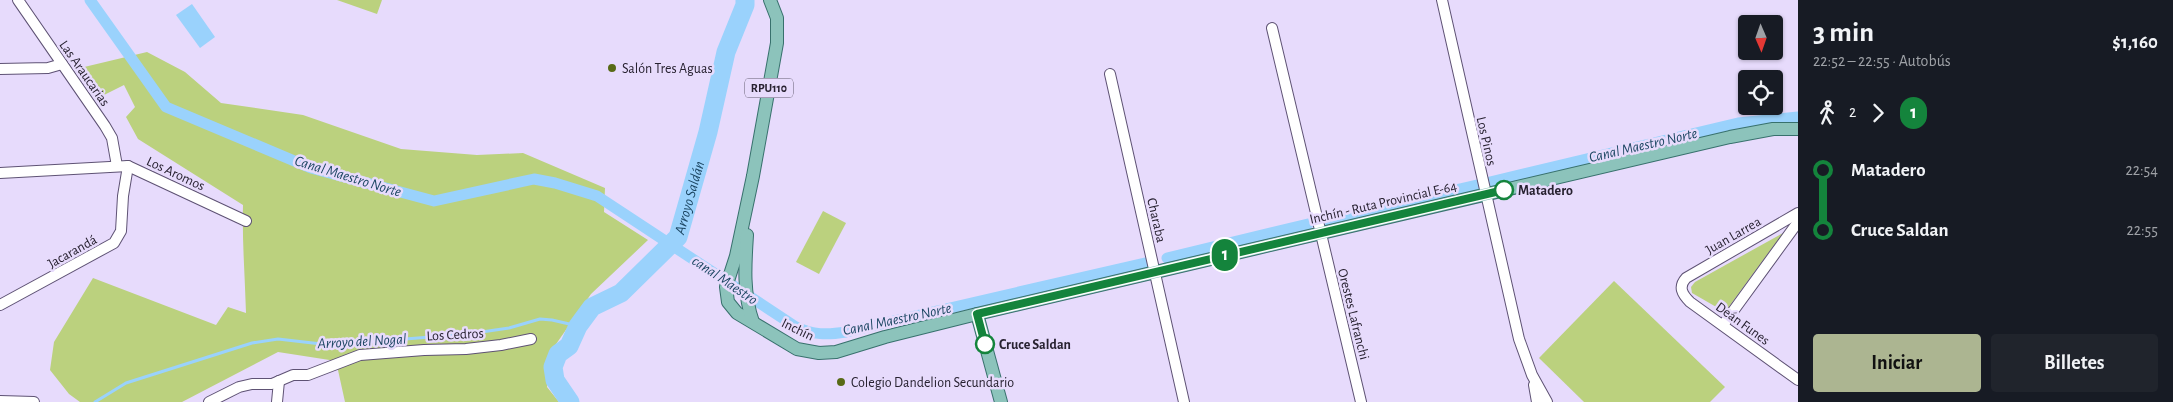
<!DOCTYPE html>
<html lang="es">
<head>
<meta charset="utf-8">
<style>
	:root { --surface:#171b24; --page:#20242c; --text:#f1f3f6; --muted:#9ea1a6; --accent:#acb591 }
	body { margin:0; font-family:"Alegreya Sans",sans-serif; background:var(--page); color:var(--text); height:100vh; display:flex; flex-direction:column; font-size:19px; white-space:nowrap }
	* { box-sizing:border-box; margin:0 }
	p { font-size:16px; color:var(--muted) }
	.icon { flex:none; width:28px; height:28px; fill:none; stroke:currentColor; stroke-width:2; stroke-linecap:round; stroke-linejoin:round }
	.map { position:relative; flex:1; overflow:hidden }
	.side { display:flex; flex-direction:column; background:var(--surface); width:375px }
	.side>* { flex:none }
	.badge { padding:0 10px; border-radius:16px; font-size:18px; line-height:32px }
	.needle { width:32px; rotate:178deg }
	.tools { position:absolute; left:1738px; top:15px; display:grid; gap:10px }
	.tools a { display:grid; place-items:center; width:45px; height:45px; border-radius:5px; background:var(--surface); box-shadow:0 1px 4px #0004; font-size:25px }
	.map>.badge { position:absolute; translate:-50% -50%; box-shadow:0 0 0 2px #fff }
	.legs { display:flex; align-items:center; gap:8px; height:55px; padding:0 15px; font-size:16px }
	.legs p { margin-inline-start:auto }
	.summary { display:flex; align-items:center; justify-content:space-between; height:85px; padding:0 15px }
	h1 { font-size:28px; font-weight:700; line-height:38px }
	.cta { display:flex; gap:10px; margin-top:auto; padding:10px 15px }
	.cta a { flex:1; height:58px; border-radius:5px; background:var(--accent); color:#111; font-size:20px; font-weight:700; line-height:58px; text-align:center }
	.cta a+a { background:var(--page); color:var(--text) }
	ul { padding:0 15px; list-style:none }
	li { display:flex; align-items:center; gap:18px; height:60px; font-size:19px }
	li i { display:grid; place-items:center; width:8px; height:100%; margin:0 6px; background:currentColor }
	li i::after { content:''; width:12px; height:12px; margin:-6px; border:4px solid; border-radius:50%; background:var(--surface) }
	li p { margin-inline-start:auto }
	li:first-child i { background:linear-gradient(#0000 50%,currentColor 0) }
	li:last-child i { background:linear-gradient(currentColor 50%,#0000 0) }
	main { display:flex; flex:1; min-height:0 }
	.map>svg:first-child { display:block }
	.green { fill:#bbd17e }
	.water { fill:#9ad2fc }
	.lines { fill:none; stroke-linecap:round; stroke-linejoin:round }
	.stream { stroke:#9ad2fc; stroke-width:3 }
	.canal { stroke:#9ad2fc; stroke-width:11 }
	.river { stroke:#9ad2fc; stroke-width:19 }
	.minor-casing { stroke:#5e5274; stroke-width:12 }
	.major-casing { stroke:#38716d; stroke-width:14 }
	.minor { stroke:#fff; stroke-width:10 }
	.major { stroke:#8cc3bb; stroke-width:12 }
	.line-1-casing { stroke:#fff; stroke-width:11 }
	.line-1 { stroke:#14843c; stroke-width:8 }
	.poi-dot { fill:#586a16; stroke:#e7dbfc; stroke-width:2 }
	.stop-1-dot { fill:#fff; stroke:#14843c; stroke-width:2.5 }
	.labels { text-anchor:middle; stroke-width:5; stroke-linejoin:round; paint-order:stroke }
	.shield { fill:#e7dbfc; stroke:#615a6e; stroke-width:1 }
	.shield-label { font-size:12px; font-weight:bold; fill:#282231 }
	.poi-label { font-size:14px; fill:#282231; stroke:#e7dbfc; text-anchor:start }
	.street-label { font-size:14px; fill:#282231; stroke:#e7dbfc }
	.stop-label { font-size:14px; font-weight:bold; fill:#282231; stroke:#e7dbfc; text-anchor:start }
	.water-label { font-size:15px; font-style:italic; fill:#1d4763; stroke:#e7dbfc }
</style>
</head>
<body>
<main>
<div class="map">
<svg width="1798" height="402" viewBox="0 0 1798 402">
	<rect width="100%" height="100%" fill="#e7dbfc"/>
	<g class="green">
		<polygon points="337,0 382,0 377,14"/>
		<path d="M147,52L185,72L221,103L303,115L401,149L477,155L523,153L605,188L604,212L648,240L591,294L554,347L547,387L559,402H345L336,361L278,352L182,402H80L69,394L50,370L54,342L93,278L216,325L228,307L246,313C245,277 242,241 243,205L138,139L126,117L135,107L124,85L102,96L80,68Z"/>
		<polygon points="823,211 846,223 819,274 796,262"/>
		<polygon points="1783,233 1725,312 1692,293 1691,287 1695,282"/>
		<polygon points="1614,281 1725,387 1710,402 1584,402 1539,358"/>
	</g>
	<polygon class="water" points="192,4 215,37 200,48 176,15"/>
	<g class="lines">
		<polyline class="stream" points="95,402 126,383 252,343 278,339 330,345 468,334 509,328 540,319 552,320 578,326"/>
		<g class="canal">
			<path d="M90,0L166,107L311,168L434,201L534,179L555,183L597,196L796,327C813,335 827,335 846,332L1145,263"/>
			<polyline points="1490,182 1738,123 1798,117"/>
			<polyline points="1325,220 1477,185"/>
			<polyline points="1167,258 1308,224"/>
		</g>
		<path class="river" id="s1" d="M570,402L555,380L553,367L558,354L569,346L578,326L592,307L621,293L678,237L708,132L726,52L745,5V0"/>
		<g class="minor-casing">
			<g id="minor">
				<polyline points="18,0 105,126 112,138 117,166"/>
				<polyline points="1442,0 1519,339 1532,375 1547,402"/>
				<polyline points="1272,28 1361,402"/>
				<polyline points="0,69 48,68 62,64"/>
				<polyline points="1110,74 1184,402"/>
				<polyline points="0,173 128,166 246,221"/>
				<path d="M1798,213L1686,278C1678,287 1682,294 1690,302L1798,380"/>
				<polyline points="0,305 114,243 121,231 123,196 128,166"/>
				<polyline points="1723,325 1798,222"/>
				<polyline points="1534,385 1537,402"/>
				<polyline points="0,401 34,402"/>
				<polyline points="209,402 239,387 252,384 272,384 293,375 308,375 360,355 424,350 466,349 501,345 531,339"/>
				<polyline points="277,402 279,381"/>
			</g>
		</g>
		<g class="major-casing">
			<g id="major">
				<polyline points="770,0 777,18 777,43 753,176 736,256 726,287 728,302 737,313 797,349 819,353 836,352 885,337 977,314 1730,137 1773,129 1798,129"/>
				<path d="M747,235C745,265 743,294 753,322"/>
				<polyline points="977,314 1001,402"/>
			</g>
		</g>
		<use href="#minor" class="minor"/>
		<use href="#major" class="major"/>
	</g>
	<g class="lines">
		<g class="line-1-casing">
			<polyline id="line-1" points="985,344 977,314 1504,190"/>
		</g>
		<use href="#line-1" class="line-1"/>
	</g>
	<g class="poi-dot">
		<circle cx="612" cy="68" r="5"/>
		<circle cx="841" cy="382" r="5"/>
	</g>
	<g class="stop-1-dot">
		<circle cx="1504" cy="190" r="9"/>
		<circle cx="985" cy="344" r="9"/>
	</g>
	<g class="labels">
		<rect class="shield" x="745" y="78.5" width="48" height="19" rx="4"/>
		<g class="shield-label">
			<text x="769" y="92">RPU110</text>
		</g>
		<g class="poi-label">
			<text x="622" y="73">Salón Tres Aguas</text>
			<text x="851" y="387">Colegio Dandelion Secundario</text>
		</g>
		<g class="street-label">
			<text transform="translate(85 73) rotate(55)" y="5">Las Araucarias</text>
			<text transform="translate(1487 141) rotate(77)" y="5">Los Pinos</text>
			<text transform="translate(176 173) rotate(25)" y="5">Los Aromos</text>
			<text transform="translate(1383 202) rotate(-13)" y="5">Inchín - Ruta Provincial E-64</text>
			<text transform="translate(1157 220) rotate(77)" y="5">Charaba</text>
			<text transform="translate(1733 235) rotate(-30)" y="5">Juan Larrea</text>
			<text transform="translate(72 251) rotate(-29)" y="5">Jacarandá</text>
			<text transform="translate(1354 314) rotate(76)" y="5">Orestes Lafranchi</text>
			<text transform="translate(1743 323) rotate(36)" y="5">Deán Funes</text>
			<text transform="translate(798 329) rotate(26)" y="5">Inchín</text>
			<text transform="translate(455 334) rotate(-3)" y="5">Los Cedros</text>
		</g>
		<g class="stop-label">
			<text x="1518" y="195">Matadero</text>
			<text x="999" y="349">Cruce Saldan</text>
		</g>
		<g class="water-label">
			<text transform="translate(1643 145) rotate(-13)" y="5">Canal Maestro Norte</text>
			<text transform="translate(348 176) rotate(17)" y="5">Canal Maestro Norte</text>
			<text dy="5" stroke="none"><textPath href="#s1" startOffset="266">Arroyo Saldán</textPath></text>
			<text transform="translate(725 280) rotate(34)" y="5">canal Maestro</text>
			<text transform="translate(897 319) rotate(-12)" y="5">Canal Maestro Norte</text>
			<text transform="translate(362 341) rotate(-3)" y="5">Arroyo del Nogal</text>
		</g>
	</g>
</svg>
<div class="tools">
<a><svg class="needle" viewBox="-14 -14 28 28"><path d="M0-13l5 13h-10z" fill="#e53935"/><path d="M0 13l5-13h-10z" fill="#9ea1a6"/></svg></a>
<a><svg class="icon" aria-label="locate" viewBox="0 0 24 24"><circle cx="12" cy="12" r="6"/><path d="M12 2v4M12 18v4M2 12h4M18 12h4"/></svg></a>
</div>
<b class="badge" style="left:1225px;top:255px;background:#14843c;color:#fff">1</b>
</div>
<section class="side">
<div class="summary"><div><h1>3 min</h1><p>22:52 – 22:55 · Autobús</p></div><b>$1,160</b></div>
<div class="legs"><svg class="icon" aria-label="walk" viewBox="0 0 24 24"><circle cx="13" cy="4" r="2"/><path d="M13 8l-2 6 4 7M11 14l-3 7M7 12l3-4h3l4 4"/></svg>2<svg class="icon" aria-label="forward" viewBox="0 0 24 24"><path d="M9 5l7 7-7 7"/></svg><b class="badge" style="background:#14843c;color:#fff">1</b></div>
<ul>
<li><i style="color:#14843c"></i><b>Matadero</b><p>22:54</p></li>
<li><i style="color:#14843c"></i><b>Cruce Saldan</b><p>22:55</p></li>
</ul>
<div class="cta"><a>Iniciar</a><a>Billetes</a></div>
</section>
</main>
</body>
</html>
